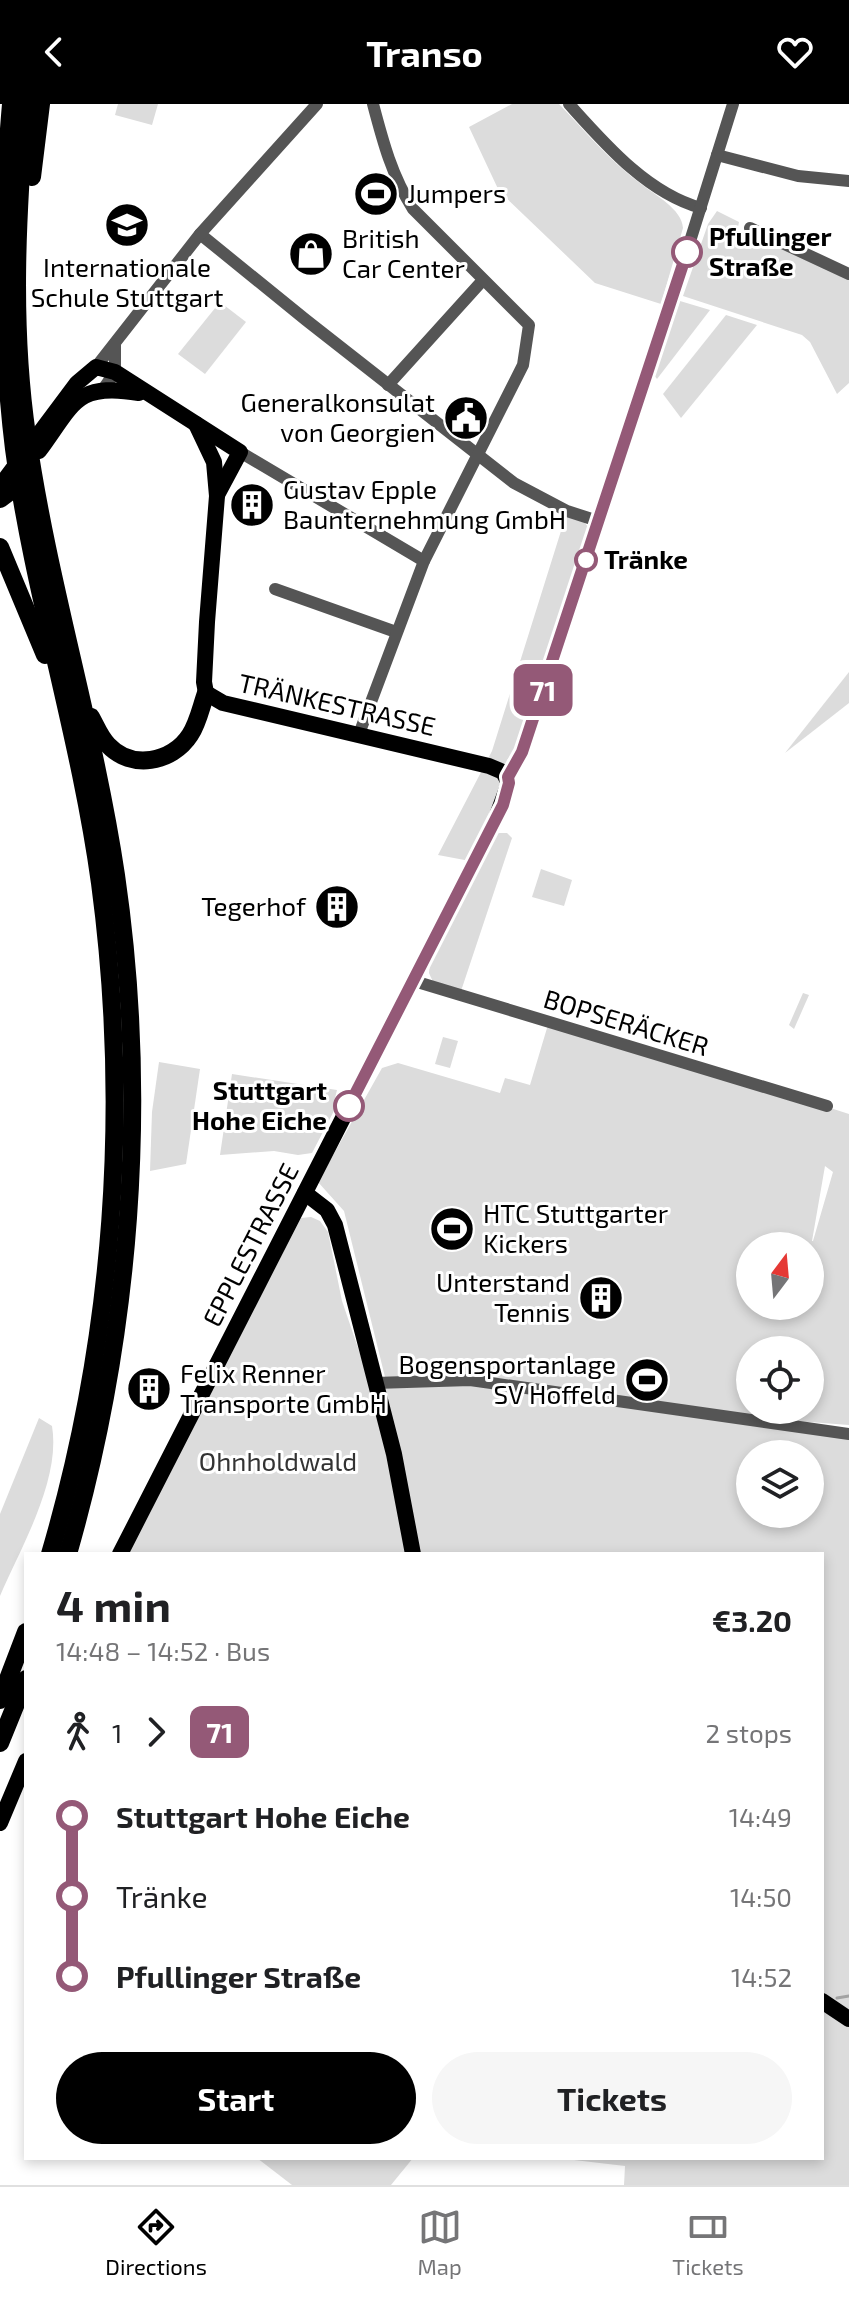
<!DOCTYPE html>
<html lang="en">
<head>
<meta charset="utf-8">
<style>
	:root { --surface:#fff; --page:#f6f6f6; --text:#202124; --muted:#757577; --line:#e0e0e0; --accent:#000 }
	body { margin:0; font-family:"Exo 2",sans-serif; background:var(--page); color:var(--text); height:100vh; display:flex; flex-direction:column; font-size:30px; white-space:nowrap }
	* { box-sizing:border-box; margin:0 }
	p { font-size:26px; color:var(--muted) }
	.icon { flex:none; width:44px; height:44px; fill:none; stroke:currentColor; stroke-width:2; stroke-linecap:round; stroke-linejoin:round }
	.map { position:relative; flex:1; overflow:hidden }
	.details { position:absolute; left:24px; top:1448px; width:800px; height:608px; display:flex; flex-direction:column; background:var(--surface); border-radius:0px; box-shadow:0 4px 12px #0003 }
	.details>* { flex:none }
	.badge { padding:0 16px; border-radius:12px; font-size:28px; line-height:52px }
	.needle { width:52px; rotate:16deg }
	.fabs { position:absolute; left:736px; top:1128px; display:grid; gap:16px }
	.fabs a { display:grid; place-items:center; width:88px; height:88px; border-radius:50%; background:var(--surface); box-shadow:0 4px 12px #0003; font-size:40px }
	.map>.badge { position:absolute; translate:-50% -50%; box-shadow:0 0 0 4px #fff }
	.legs { display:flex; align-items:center; gap:12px; height:88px; padding:0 32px; font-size:26px }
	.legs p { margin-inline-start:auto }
	.overview { display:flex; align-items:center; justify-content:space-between; height:136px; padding:0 32px }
	h1 { font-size:44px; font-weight:700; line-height:60px }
	.action { display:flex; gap:16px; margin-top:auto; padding:16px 32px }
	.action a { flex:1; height:92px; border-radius:48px; background:var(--accent); color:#fff; font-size:32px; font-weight:700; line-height:92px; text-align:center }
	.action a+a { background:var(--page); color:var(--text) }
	ul { padding:0 32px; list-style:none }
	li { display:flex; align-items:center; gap:28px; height:80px; font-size:30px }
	li i { display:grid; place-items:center; width:12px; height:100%; margin:0 10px; background:currentColor }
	li i::after { content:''; width:20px; height:20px; margin:-10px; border:6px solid; border-radius:50%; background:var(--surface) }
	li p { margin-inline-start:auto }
	li:first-child i { background:linear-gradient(#0000 50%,currentColor 0) }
	li:last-child i { background:linear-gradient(currentColor 50%,#0000 0) }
	header { display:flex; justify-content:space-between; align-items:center; height:104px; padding:0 32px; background:var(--accent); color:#fff; font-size:36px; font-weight:700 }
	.tab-bar { display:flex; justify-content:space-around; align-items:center; height:112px; border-top:2px solid var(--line); background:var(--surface); font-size:22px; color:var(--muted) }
	.tab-bar a { display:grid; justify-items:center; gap:4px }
	.tab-bar .current { color:var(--accent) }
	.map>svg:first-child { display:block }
	.green { fill:#dcdcdc; fill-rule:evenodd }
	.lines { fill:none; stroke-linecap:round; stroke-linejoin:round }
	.stream { stroke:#a3a3a3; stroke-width:3 }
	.minor { stroke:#555; stroke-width:12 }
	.major { stroke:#000; stroke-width:16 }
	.highway { stroke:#000; stroke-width:18 }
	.line-1-casing { stroke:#fff; stroke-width:18 }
	.line-1 { stroke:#945977; stroke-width:12 }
	.stop-1-dot { fill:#fff; stroke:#945977; stroke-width:4 }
	.labels { text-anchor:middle; stroke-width:6; stroke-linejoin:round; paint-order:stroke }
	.poi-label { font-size:26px; fill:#000; stroke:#fff; text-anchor:start }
	.stop-label { font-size:26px; font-weight:bold; fill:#000; stroke:#fff; text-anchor:start }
	.street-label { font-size:26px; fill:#000; stroke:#fff }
	.park-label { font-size:26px; fill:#333; stroke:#fff }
</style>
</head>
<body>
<header><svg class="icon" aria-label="back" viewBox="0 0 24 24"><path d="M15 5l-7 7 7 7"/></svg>Transo<svg class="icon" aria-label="heart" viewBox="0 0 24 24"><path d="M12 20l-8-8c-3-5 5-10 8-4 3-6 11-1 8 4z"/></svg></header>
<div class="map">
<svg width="849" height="2081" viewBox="0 0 849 2081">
	<rect width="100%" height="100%" fill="#fff"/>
	<g class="green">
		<polygon points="118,0 158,0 152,21 115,11"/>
		<path d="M512,0H559C585,27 611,58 641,80C655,91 682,105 683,124L661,200L595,179L499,87L469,23Z"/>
		<polygon points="717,107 739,118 737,128 752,135 759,133 849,176 849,279 837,290 810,238 802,231 683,192 708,120"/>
		<polygon points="680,197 710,206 657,275 654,271"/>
		<polygon points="220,198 246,218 205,270 178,250"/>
		<polygon points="726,211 757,221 681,314 663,290"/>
		<polygon points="566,411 584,418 589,424 588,432 517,645 507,656 502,681 470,757 438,751 492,647"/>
		<polygon points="849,568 849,599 785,649"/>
		<polygon points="497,729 507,729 512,734 461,887 433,878 429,869 430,858"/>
		<polygon points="541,765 572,776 564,802 532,793"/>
		<polygon points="803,889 809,891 794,925 789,921"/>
		<path d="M550,914L849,1010V1321L783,1316L849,1335V2081H624L625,2062L557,2054H822V1450H127L301,1114L311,1113L320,1117L328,1128L342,1197L371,1282L385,1273L344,1107L318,1078L382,964L398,959L500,989L505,974L530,981ZM825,1062L833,1068L813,1137H812ZM750,1142H810V1202H750ZM750,1246H810V1306H750ZM750,1350H810V1410H750Z"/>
		<polygon points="443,933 458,937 450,964 435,960"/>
		<polygon points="159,958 200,965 186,1060 150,1067 152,1008"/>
		<polygon points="232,970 337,986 334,998 336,1003 312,1049 298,1051 274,1047 220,1051"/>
		<path d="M39,1314L52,1322C61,1376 21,1443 0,1492V1410Z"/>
		<polygon points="257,2054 413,2054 391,2081 292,2081"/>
	</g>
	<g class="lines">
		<polyline class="stream" points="837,1894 849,1892"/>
		<g class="minor">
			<path d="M569,0C605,40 647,89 701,104"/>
			<polyline points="717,51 798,72 849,77"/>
			<polyline points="750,124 849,170"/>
			<polyline points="200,130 306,216 514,379 567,407 598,417"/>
			<polyline points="96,263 200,130 317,0"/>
			<polyline points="388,281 483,176"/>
			<polyline points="104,284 115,268 115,240"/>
			<polyline points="240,348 424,457"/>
			<polyline points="275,485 396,528"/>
			<path d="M359,630L424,457L523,261L529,221L413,105C392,72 383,38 373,0"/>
			<polyline points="508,673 522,648 681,166 733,0"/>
			<polyline points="414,877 827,1002"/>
			<polyline points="375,1279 470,1276 849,1330"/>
		</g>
		<g class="major">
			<path d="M39,347C74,300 75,278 139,289"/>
			<polyline points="0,382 77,279 96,263 115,268 240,348 217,391"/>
			<polyline points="305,1089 327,1106 335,1121 394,1350 413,1450"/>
			<polyline points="120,1450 495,717 509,679 503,668 489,662 223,599 206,589 204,578 207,518 217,392 214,358 196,320"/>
			<polyline points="0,1719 26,1657"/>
			<polyline points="822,1897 849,1915"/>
		</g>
		<g class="highway">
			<path d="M11,0C1,116 0,230 14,345C34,492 80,633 100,779C130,1004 114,1232 50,1450"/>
			<path d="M26,0C17,110 11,222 27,331C48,479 94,623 116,771C149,998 131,1231 68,1450"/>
			<polyline points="32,73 41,0"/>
			<polyline points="0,395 8,389"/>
			<polyline points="0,443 45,551"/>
			<path d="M91,613C96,622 100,633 108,641C131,666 172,659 190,631C198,619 201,603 206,589"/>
			<polyline points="0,1596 26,1528"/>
			<polyline points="0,1639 26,1575"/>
		</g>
	</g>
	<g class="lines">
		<g class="line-1-casing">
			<polyline id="line-1" points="349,1002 503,701 509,679 508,673 522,648 687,148"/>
		</g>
		<use href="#line-1" class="line-1"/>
	</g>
	<defs>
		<g id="stadium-disc" transform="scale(2.3)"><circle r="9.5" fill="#000" stroke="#fff"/><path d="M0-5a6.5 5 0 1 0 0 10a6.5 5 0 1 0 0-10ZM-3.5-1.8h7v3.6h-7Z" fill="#fff"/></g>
		<g id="school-disc" transform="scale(2.3)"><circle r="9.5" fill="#000" stroke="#fff"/><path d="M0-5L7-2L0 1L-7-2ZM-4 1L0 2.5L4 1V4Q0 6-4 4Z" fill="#fff"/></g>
		<g id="shop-disc" transform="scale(2.3)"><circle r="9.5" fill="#000" stroke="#fff"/><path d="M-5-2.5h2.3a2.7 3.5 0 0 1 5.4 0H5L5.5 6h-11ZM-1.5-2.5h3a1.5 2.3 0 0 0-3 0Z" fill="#fff"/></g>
		<g id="civic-disc" transform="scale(2.3)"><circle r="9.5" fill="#000" stroke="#fff"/><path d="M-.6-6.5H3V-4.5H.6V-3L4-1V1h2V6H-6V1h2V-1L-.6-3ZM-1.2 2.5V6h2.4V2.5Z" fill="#fff"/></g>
		<g id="building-disc" transform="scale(2.3)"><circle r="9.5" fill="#000" stroke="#fff"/><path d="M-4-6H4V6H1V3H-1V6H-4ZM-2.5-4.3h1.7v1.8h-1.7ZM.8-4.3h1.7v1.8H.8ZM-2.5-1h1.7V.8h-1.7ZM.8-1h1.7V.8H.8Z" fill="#fff"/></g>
	</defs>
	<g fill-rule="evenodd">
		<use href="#stadium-disc" x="376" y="90"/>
		<use href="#school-disc" x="127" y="121"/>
		<use href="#shop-disc" x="311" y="150"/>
		<use href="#civic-disc" x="466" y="314"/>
		<use href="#building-disc" x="252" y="401"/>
		<use href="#building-disc" x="337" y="803"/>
		<use href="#stadium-disc" x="452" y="1125"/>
		<use href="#building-disc" x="601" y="1194"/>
		<use href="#stadium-disc" x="647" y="1276"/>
		<use href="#building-disc" x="149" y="1285"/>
	</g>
	<g class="stop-1-dot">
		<circle cx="687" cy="148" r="14"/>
		<circle cx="586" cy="456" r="10"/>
		<circle cx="349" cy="1002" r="14"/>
	</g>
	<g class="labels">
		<g class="poi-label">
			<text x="407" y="99">Jumpers</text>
			<text x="342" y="144">British<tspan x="342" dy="30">Car Center</tspan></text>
			<text x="127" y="173" text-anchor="middle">Internationale<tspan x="127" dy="30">Schule Stuttgart</tspan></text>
			<text x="435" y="308" text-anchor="end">Generalkonsulat<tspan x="435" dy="30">von Georgien</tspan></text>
			<text x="283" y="395">Gustav Epple<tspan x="283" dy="30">Baunternehmung GmbH</tspan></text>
			<text x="306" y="812" text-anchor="end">Tegerhof</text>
			<text x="483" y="1119">HTC Stuttgarter<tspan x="483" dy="30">Kickers</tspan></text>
			<text x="570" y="1188" text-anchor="end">Unterstand<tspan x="570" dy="30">Tennis</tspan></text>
			<text x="616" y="1270" text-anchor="end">Bogensportanlage<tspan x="616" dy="30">SV Hoffeld</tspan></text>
			<text x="180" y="1279">Felix Renner<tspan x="180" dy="30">Transporte GmbH</tspan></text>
		</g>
		<g class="stop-label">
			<text x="709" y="142">Pfullinger<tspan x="709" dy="30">Straße</tspan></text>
			<text x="604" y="465">Tränke</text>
			<text x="327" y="996" text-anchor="end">Stuttgart<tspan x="327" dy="30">Hohe Eiche</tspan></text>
		</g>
		<g class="street-label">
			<text transform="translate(337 601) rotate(13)" y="9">TRÄNKESTRASSE</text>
			<text transform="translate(626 919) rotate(17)" y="9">BOPSERÄCKER</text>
			<text transform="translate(251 1141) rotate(-63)" y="9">EPPLESTRASSE</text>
		</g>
		<g class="park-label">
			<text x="278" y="1367">Ohnholdwald</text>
		</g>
	</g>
</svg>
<div class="fabs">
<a><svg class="needle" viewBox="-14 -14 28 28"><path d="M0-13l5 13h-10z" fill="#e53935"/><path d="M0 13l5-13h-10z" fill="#757577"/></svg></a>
<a><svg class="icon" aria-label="locate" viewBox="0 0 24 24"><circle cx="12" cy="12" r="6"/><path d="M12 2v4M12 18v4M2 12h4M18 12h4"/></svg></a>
<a><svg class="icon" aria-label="layers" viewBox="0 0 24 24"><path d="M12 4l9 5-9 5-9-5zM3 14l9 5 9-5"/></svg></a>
</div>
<b class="badge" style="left:543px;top:586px;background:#945977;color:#fff">71</b>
<section class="details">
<div class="overview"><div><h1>4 min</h1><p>14:48 – 14:52 · Bus</p></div><b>€3.20</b></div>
<div class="legs"><svg class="icon" aria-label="walk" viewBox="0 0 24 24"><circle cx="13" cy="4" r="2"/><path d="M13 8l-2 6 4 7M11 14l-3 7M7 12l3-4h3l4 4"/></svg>1<svg class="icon" aria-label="forward" viewBox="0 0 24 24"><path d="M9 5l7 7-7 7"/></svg><b class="badge" style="background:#945977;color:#fff">71</b><p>2 stops</p></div>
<ul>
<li><i style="color:#945977"></i><b>Stuttgart Hohe Eiche</b><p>14:49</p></li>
<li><i style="color:#945977"></i><span>Tränke</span><p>14:50</p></li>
<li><i style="color:#945977"></i><b>Pfullinger Straße</b><p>14:52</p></li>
</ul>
<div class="action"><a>Start</a><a>Tickets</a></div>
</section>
</div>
<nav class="tab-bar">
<a class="current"><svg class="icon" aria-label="directions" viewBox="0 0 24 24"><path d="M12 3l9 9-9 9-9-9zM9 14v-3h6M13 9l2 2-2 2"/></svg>Directions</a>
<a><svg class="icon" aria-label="map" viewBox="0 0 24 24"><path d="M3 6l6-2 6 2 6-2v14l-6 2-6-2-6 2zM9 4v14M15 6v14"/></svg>Map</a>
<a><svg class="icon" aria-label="tickets" viewBox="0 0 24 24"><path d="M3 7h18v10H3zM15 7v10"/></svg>Tickets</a>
</nav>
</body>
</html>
